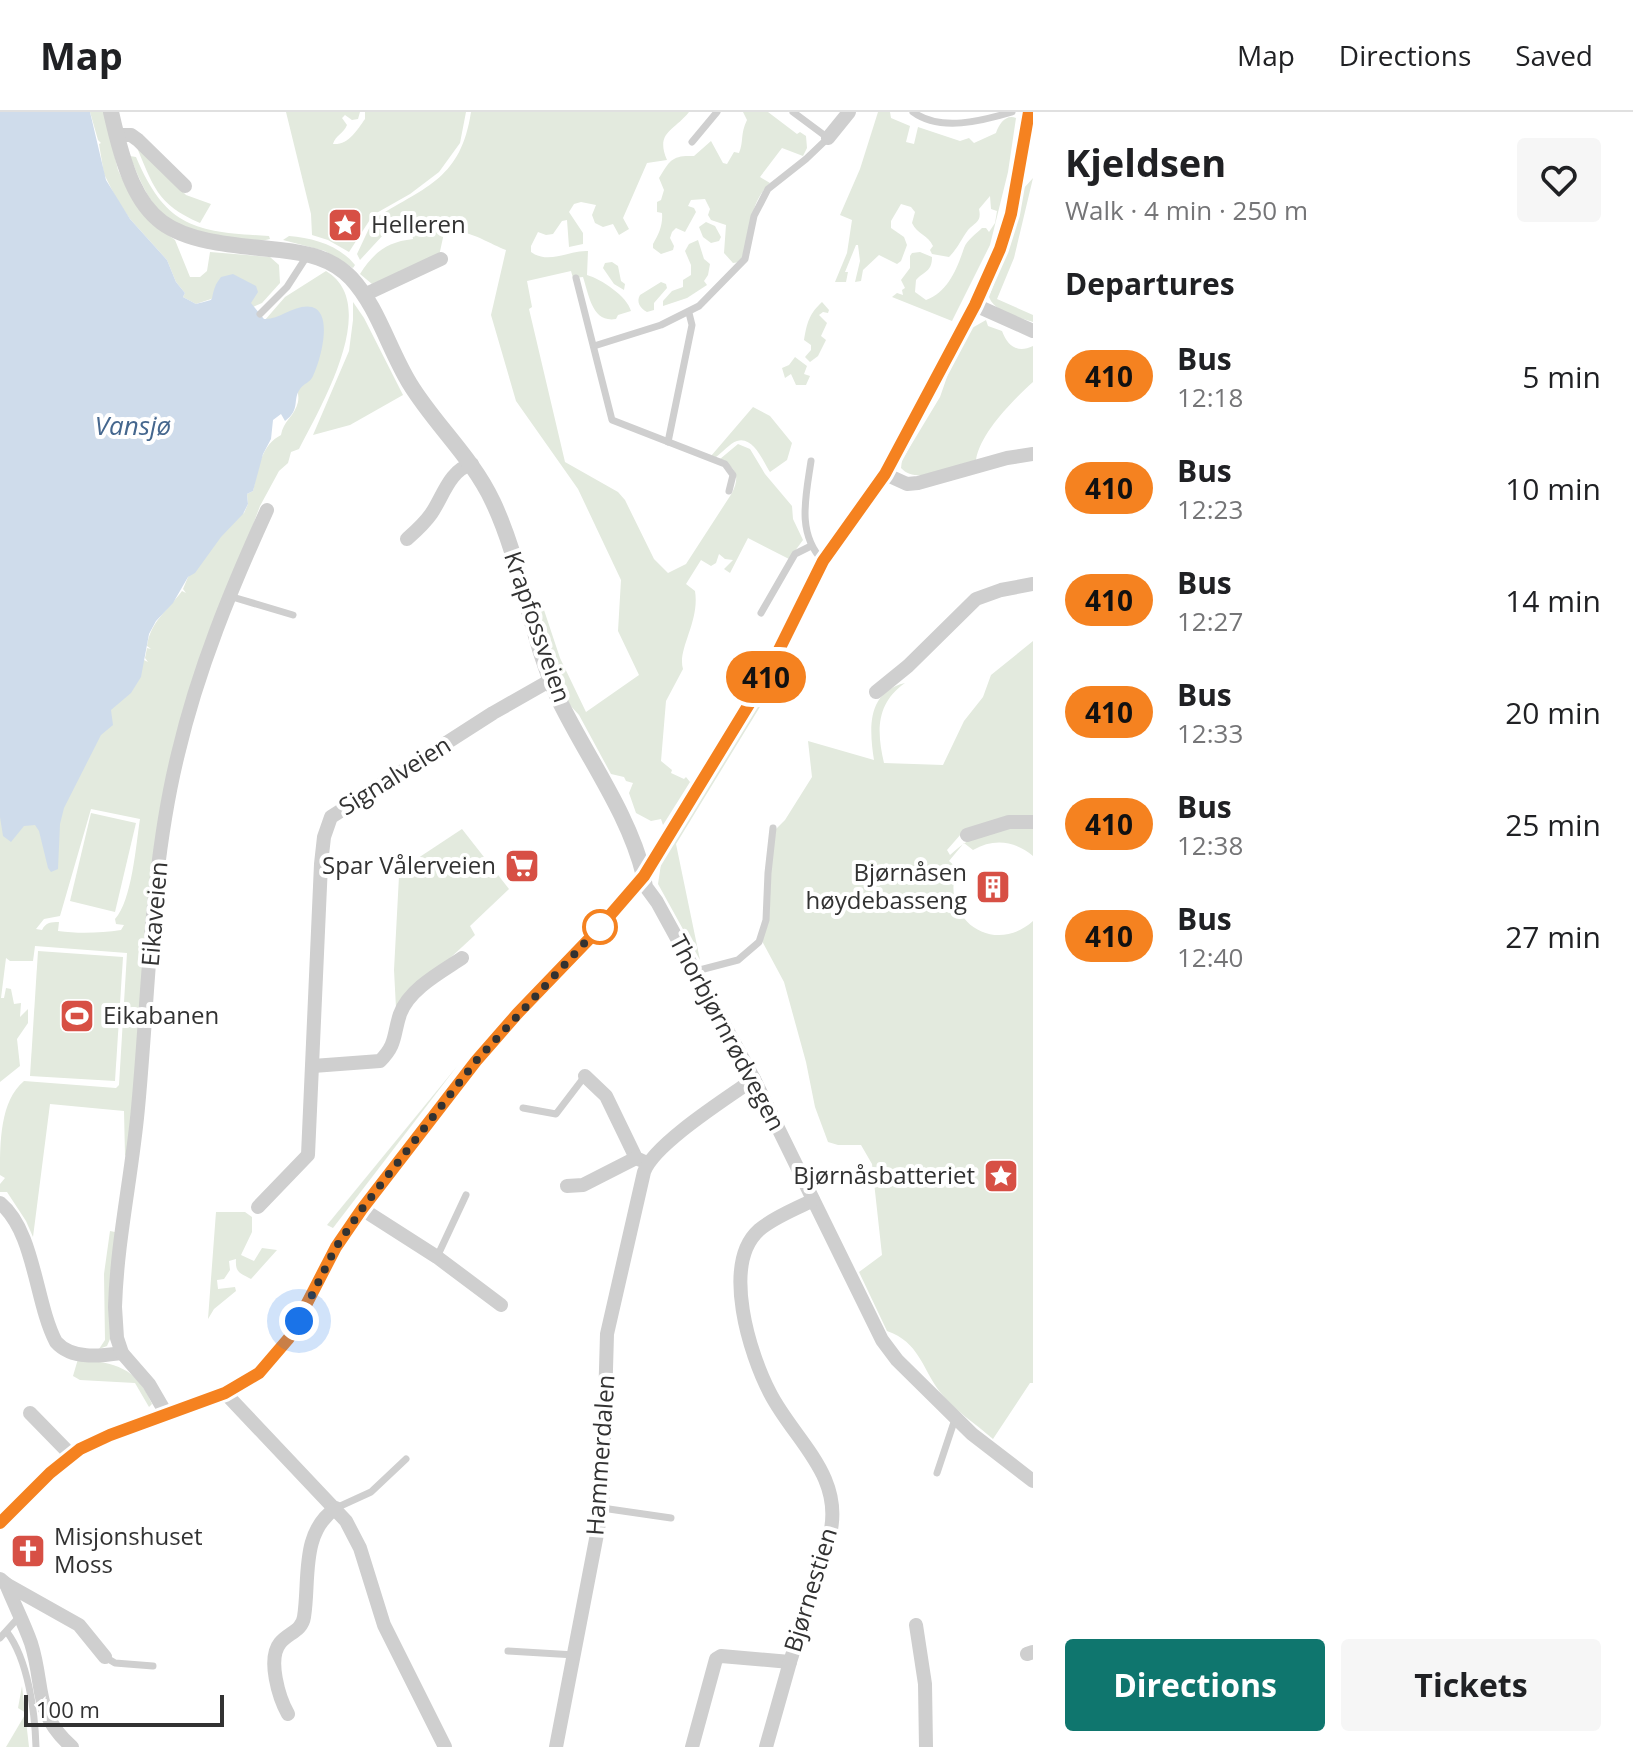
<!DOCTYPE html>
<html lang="en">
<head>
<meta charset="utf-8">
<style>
	:root { --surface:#fff; --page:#f6f6f6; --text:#202124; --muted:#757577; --line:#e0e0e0; --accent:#0f766e }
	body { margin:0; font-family:"Open Sans",sans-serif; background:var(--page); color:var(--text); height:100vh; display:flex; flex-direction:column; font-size:30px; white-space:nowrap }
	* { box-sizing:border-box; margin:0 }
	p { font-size:26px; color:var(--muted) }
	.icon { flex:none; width:44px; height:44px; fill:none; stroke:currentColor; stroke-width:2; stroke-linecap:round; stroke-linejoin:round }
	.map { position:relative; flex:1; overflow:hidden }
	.panel { display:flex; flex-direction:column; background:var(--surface); width:600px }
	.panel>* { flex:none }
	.badge { padding:0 16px; border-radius:26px; font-size:28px; line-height:52px }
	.scale { position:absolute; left:24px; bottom:20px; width:200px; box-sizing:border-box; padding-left:8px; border:4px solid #323232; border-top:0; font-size:22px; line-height:28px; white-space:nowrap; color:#323232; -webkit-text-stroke:6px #fff; paint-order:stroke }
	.you { position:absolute; width:40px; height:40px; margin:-20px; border:6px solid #fff; border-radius:50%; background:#1a73e8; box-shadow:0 0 0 12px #1a73e833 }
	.map>.badge { position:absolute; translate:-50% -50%; box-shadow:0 0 0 4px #fff }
	h2 { padding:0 32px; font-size:30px; line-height:72px }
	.round { display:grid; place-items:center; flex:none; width:84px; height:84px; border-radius:8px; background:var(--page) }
	.head { display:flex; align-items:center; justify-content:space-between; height:136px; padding:0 32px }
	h1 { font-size:38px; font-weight:700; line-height:60px }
	.primary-button { display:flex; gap:16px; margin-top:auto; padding:16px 32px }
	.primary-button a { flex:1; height:92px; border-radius:8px; background:var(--accent); color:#fff; font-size:32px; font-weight:700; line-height:92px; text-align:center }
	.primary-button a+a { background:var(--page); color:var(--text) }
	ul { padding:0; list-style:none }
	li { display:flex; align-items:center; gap:24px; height:112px; padding:0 32px }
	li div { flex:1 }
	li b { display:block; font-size:30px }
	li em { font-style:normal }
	li .badge { min-width:88px; font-weight:700; text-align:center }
	header { display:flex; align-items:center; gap:48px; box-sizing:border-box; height:112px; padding:0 40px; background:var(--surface); border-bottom:2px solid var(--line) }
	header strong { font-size:38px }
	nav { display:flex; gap:44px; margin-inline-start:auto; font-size:28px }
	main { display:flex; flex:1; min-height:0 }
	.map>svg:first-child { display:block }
	.green { fill:#e3eade; fill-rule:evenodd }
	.water { fill:#cfdceb }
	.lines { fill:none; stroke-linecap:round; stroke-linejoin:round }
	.service { stroke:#cfcfcf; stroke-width:7 }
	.minor { stroke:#cfcfcf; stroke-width:14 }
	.tertiary { stroke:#cfcfcf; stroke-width:16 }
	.line-casing { stroke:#fff; stroke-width:18 }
	.line { stroke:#f58220; stroke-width:12 }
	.walk { stroke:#323232; stroke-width:8; stroke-dasharray:0 14.4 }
	.stop-dot { fill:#fff; stroke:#f58220; stroke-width:4 }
	.labels { text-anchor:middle; stroke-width:8; stroke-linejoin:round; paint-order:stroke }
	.poi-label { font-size:24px; fill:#323232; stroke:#fff; text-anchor:start }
	.street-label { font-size:24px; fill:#323232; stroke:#fff }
	.water-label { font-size:26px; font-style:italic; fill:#45678e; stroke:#fff }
</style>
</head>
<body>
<header>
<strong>Map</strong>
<nav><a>Map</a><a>Directions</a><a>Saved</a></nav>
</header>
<main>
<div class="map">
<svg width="1033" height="1635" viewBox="0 0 1033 1635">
	<rect width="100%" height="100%" fill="#fff"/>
	<g class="green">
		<polygon points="90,0 104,0 118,58 132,87 154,113 175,128 190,165 200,165 207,159 210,140 270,145 279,153 280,171 262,191 253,195 255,197 214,186 196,192 183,185 185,181 176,170 167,148 130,107 117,88 104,62 99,32 101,31 98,28"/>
		<path d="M286,0H360L358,7L352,8L345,3L342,6L347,13C344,21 335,24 333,32C349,33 357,18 365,7V0H466L460,31L439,60L410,82L373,103L349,140L328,128L312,123L311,102Z"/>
		<path d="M471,0H689C674,19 655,20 667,48L647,51L623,106L629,117L619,123L613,112L603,115L595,111L592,103L596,93L581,90L574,92L569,100L583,121V132L569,135L567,108L562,109L553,122L546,123L538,120L531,134V140C549,153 569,138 588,139L587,163C601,167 627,184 631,199L618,203L616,207C592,211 589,183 583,165L573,166L571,159L527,169L532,195L529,197L565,350L618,380L625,388L654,447L668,461L686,452L732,381C740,365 737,356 720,347L738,332L750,337L765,362L792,394L793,407L803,428L789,447L748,426L730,461L724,457L733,448L725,447L719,442L716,451L711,454L701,448L686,472L695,479C700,510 677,537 683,557L666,589L661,649L672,658L671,661L684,667L686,665L690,670L663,713L661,707L651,709L636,701L629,681L633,671L626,669L624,665L611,662L579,603L568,591L559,573L539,507L543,495L560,546L586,600L639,563L618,519L621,468L578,377L516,289L491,203L506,138C489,132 462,113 444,121L439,144L372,172L360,162C374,140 387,130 413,127L410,109H402L401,104L383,106L384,122L360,148L357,142L372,110L377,105C427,74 461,66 471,0Z"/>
		<path d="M743,0H768L797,22L800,20L806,24L807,36L803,44L782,36L760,65L770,71C746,94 753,123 740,150L733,151L724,141L726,113L711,108L708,103L710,97L705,87L691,88L688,94L694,96L696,100L685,120L676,116L672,120L670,126L674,134L673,138L661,142L653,136V132C659,122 663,113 662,101L657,100V90L661,88L664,78L659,66C670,48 672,43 694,44L711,29L723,51L727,52L734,40L739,41C744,29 740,22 747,8Z"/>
		<path d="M878,0H890L891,6L910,14L906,30L914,32L918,15L960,29L969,26L974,31L996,21C999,12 1006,2 1016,6L1008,60L990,133L952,209L892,185L897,181L903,183L902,178L905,176L901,168L910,156V144L912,141L920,140L932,145C932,160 924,159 916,168L915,180L926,188C948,180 957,157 964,136C967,128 976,122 982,116H986L989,120L995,111L997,99L991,97L990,84L979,97C982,110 975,110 968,118C962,126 958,136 949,145L932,142L930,138L933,134C928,123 917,122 912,111L915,100L911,95L901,92L891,109V116L904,125L907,133L901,149L897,152L879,143L863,158L861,169L855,170L860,149L858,133H856L845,160H848L846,170H835L847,141L852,108L840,103L860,57Z"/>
		<path d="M135,31L186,83L211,92L200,111C156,92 153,73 135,31Z"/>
		<path d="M130,44L136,45C166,116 196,120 269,124L270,127C257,131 241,127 227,125C165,117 152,100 130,44Z"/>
		<path d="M1033,66L1014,146L997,187L1033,203V210C1018,205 995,201 989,185L1013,121L1024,76Z"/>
		<polygon points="706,110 715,114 721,125 719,129 711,131 703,125 699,115"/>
		<path d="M289,124C313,126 339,133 355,153L353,156L325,139L283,128Z"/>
		<polygon points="698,128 704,147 710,152 708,163 704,169 707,173 687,186 663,194 663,189 672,179 683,175 683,168 691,163 691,153 685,139 689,132"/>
		<polygon points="612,150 618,154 621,169 625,172 624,178 614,172 603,156 605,151"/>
		<path d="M326,159C382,192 320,296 299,337L291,340L288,351L279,359L260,394L185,595L128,1041L125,1044L124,999L50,992L33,1125L26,1109L7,1080H0V1072L5,1066L0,1063C0,1030 0,989 24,969L116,976L119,973L127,841L35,834L33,849H10L6,846L1,886H4L6,876L11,877L14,892L21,891L20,905L28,897V911L17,927L20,954L0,970V637L144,548L148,550L145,546L147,536L151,537L147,534C150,510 168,498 182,479L186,481L183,477L188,465L197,456L182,433L244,401L248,392L247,382L253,379C258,357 261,333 281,323C283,309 295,304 298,290C302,269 275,228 265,208L285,185ZM91,697L140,707C136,732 132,789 115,807L116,812L124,813L121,818C101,821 79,822 58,819L59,810C51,810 46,810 42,818L36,817L44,807L60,804Z"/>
		<path d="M661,170L666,172L667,176L654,191V198L647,200C640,196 636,190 640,183Z"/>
		<polygon points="353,190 364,206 403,283 350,313 313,323 349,239 353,208"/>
		<path d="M822,190L829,198L828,201L823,200L819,203L827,211L821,224L826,228L818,244L810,250L805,245L811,238V233L804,228C807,211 809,202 822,190Z"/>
		<path d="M986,208L988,214L1002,219C1008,235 1018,241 1033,234V270C1013,288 980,321 976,348C956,354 917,374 901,356L902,348L940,285L948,262L972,216Z"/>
		<polygon points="795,245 807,254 804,262 810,264 806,273 796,273 791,262 785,266 782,256 789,253"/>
		<path d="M753,295L770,304L792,331L787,348L770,360C763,349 753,324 737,329C730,331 722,341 716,345L711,344Z"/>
		<path d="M1033,529V707L961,722L947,738L950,743C980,716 994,717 1033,713V744C1015,729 994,726 973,738L964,731L949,749L957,756C939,806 993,845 1033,809V1271H1030L993,1327C976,1312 954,1298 940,1280C922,1256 919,1230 887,1219L859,1160L882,1143L872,1052L861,1033H838L828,1030L815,995L806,950L784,870L762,829L769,808L770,757L776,717L785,708L812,665L808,629L874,648C869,616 867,580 905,571C875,592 877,621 884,651L943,653L964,609L983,585L991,563Z"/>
		<polygon points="761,585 766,585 676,732 700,848 658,772 661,752"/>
		<polygon points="91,701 136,711 115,800 70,789"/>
		<polygon points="462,717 509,777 470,814 475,823 396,896 394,858 399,764 406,754"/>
		<polygon points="38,839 123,845 115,969 30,964"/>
		<polygon points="458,953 333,1116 327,1113"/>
		<path d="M216,1100H245L252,1105V1120L241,1143L254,1149L262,1136L277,1138L251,1167C240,1161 235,1161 236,1147L229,1149L230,1158L224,1167L217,1168L218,1177L235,1175L236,1179L214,1197L208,1207Z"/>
		<polygon points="110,1119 115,1120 110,1227 107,1234 99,1237 105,1228 104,1162"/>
		<path d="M78,1247C116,1251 136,1255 152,1292L149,1295L135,1271L80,1268L73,1264Z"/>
		<polygon points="22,1574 29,1635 6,1635 26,1601 18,1596"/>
	</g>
	<path class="water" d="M0,0H90L106,68L130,107L167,148L176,170L185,181L183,185L196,192C218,186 209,191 215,175C216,171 219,168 221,165L233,162L256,174L258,180L251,191L264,207C279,208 296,191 312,195C334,201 320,250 313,264C310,271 304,271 300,277C292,288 301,297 285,309L281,302L273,308L271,327L263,342L253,379L247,382L248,392L243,402L221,425L195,461L188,465L173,491L156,509L149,522L141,565L131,581L111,598L113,613L101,623L64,696L60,712L58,757L51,760L48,756L39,719L35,713L24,714L11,730L3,724L0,705Z"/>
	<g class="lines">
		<g class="service">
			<path d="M913,0C940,20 982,9 1012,0"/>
			<polyline points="692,30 717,0"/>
			<polyline points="576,166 612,308 725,352 733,363 729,379"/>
			<polyline points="260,202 287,175 307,144"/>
			<polyline points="594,234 661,213 699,194 745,147 754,104 768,77 806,47 828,26 793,0"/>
			<polyline points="668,330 692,213 689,201"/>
			<path d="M811,349C806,384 796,421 823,449"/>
			<polyline points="229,484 293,503"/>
			<polyline points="761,501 795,442 811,434"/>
			<polyline points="696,859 738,848 759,830 766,808 768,761 773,716"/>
			<polyline points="523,996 556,1002 585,964"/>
			<polyline points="437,1145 466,1083"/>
			<polyline points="937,1361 955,1307"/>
			<polyline points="336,1396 371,1380 406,1347"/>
			<polyline points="602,1396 671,1406"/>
			<path d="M7,1520C28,1548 35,1600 36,1635"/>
			<polyline points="0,1526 19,1505"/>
			<polyline points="508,1539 575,1543"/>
			<polyline points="105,1545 115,1551 153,1554"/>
		</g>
		<g class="minor">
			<polyline points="116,23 131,23 138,28 185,74"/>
			<polyline points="828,26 849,0"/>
			<polyline points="364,183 441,147"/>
			<polyline points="975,193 1033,219"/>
			<polyline points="885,362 907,372 918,371 1007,346 1033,342"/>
			<path d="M407,427C416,419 424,412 431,402C443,385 449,358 472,352"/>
			<polyline points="876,580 908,554 976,487 1001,478 1033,472"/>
			<polyline points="967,723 1009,710 1033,710"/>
			<polyline points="644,764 646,775 657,790 754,967 882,1228 897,1248 972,1322 1033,1369"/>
			<path d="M313,954L380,949C397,932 393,923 400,902C409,877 441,860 462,846"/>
			<polyline points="585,964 606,984 636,1046 647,1051"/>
			<polyline points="567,1074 583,1073 636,1046"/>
			<path d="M0,1091C35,1120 35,1190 56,1230C72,1248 100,1244 122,1241"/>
			<polyline points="258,1095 308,1043 321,752 324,725 331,705 493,601 551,568"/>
			<polyline points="362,1097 437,1145 501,1193"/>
			<polyline points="225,1281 346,1409 360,1436 384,1513 445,1635"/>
			<polyline points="30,1301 71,1343"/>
			<path d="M167,1303L149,1272L122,1241L117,1226L115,1195C117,1128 132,1063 138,996C149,879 150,756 178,642C198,557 231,477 267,398"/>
			<path d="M0,1467L6,1472C14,1492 24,1511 31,1531C45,1575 33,1601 72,1635"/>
			<polyline points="6,1472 79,1513 105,1545"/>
			<polyline points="916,1513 925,1572 926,1635"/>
			<polyline points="1027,1542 1033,1540"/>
			<path d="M288,1602C279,1586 267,1547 280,1531C288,1521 302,1519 304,1505C310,1468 300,1420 336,1396"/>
			<path d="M556,1635L602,1396L607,1222L644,1060C654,1032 727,986 754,967"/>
			<polyline points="692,1635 716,1547 721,1544 790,1550"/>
			<path d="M766,1635L790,1550L830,1422C844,1363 794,1328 770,1281C750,1243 721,1152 759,1118C774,1105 796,1097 813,1088"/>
		</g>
		<g class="tertiary">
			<path d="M111,0C138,121 163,127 280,138C307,141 332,146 351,166C378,195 389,238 410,272C435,313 472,345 493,390C523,454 530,526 560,590C588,647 629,702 644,764"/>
			<polyline points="0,1411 50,1361 80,1337 110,1323 225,1281 259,1261 289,1226 336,1135 362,1097 476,949 517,902 593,823 644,764 765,566 823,449 885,362 975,193 1000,137 1011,102 1029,0"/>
		</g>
	</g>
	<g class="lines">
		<g class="line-casing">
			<polyline id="line" points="0,1411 50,1361 80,1337 110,1323 225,1281 259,1261 289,1226 336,1135 362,1097 476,949 517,902 593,823 644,764 765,566 823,449 885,362 975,193 1000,137 1011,102 1029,0"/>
		</g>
		<use href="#line" class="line"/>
		<polyline class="walk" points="299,1209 336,1135 362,1097 476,949 603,811 600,815"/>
	</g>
	<defs>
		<g id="sight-square" transform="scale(1.8)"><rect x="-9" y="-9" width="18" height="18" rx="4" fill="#d75045" stroke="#fff"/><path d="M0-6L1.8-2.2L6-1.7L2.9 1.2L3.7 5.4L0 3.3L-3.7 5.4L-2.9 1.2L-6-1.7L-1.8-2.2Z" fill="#fff"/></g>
		<g id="supermarket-square" transform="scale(1.8)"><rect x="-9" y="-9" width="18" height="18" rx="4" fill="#d75045" stroke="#fff"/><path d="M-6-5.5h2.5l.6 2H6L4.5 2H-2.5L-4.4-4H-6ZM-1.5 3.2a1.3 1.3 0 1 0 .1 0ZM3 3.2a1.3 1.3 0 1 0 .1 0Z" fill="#fff"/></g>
		<g id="building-square" transform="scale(1.8)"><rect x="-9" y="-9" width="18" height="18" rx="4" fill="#d75045" stroke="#fff"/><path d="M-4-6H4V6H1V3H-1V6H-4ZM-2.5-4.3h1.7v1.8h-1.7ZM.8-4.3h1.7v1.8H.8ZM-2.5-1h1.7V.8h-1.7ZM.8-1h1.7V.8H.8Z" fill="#fff"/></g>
		<g id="stadium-square" transform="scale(1.8)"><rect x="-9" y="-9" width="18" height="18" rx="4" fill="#d75045" stroke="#fff"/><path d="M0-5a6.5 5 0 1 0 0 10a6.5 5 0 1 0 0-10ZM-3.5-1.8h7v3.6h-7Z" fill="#fff"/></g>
		<g id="church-square" transform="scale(1.8)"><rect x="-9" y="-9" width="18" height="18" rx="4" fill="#d75045" stroke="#fff"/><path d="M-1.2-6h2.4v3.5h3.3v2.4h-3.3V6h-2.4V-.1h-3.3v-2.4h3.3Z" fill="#fff"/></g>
	</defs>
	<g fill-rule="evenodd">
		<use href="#sight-square" x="345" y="113"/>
		<use href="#supermarket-square" x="522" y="754"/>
		<use href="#building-square" x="993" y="775"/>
		<use href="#stadium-square" x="77" y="904"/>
		<use href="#sight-square" x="1001" y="1064"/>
		<use href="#church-square" x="28" y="1439"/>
	</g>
	<circle class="stop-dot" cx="600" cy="815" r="16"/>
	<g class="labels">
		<g class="poi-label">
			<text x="371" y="121">Helleren</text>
			<text x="496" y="762" text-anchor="end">Spar Vålerveien</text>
			<text x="967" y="769" text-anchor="end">Bjørnåsen<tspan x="967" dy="28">høydebasseng</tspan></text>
			<text x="103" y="912">Eikabanen</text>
			<text x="975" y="1072" text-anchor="end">Bjørnåsbatteriet</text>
			<text x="54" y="1433">Misjonshuset<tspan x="54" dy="28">Moss</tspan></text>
		</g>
		<g class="street-label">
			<text transform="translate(537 515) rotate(71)" y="8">Krapfossveien</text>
			<text transform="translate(395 664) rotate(-32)" y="8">Signalveien</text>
			<text transform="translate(155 802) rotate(-85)" y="8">Eikaveien</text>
			<text transform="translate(727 921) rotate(62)" y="8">Thorbjørnrødvegen</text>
			<text transform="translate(601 1343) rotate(-86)" y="8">Hammerdalen</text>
			<text transform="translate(811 1478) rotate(-73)" y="8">Bjørnestien</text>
		</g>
		<g class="water-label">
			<text x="133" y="323">Vansjø</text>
		</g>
	</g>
</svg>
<div class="scale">100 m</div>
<div class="you" style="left:299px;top:1209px"></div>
<b class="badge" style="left:766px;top:565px;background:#f58220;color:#111">410</b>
</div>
<section class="panel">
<div class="head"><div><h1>Kjeldsen</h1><p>Walk · 4 min · 250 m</p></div><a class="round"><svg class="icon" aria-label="heart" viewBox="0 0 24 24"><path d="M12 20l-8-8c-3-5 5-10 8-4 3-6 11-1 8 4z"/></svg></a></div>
<h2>Departures</h2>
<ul>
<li><span class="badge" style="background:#f58220;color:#111">410</span><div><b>Bus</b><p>12:18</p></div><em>5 min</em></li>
<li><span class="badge" style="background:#f58220;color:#111">410</span><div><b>Bus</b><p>12:23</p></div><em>10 min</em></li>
<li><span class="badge" style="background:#f58220;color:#111">410</span><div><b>Bus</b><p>12:27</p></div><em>14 min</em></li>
<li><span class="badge" style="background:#f58220;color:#111">410</span><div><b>Bus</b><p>12:33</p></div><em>20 min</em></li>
<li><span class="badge" style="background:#f58220;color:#111">410</span><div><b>Bus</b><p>12:38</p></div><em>25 min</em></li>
<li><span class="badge" style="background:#f58220;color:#111">410</span><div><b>Bus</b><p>12:40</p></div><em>27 min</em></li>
</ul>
<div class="primary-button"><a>Directions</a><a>Tickets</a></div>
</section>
</main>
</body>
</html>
